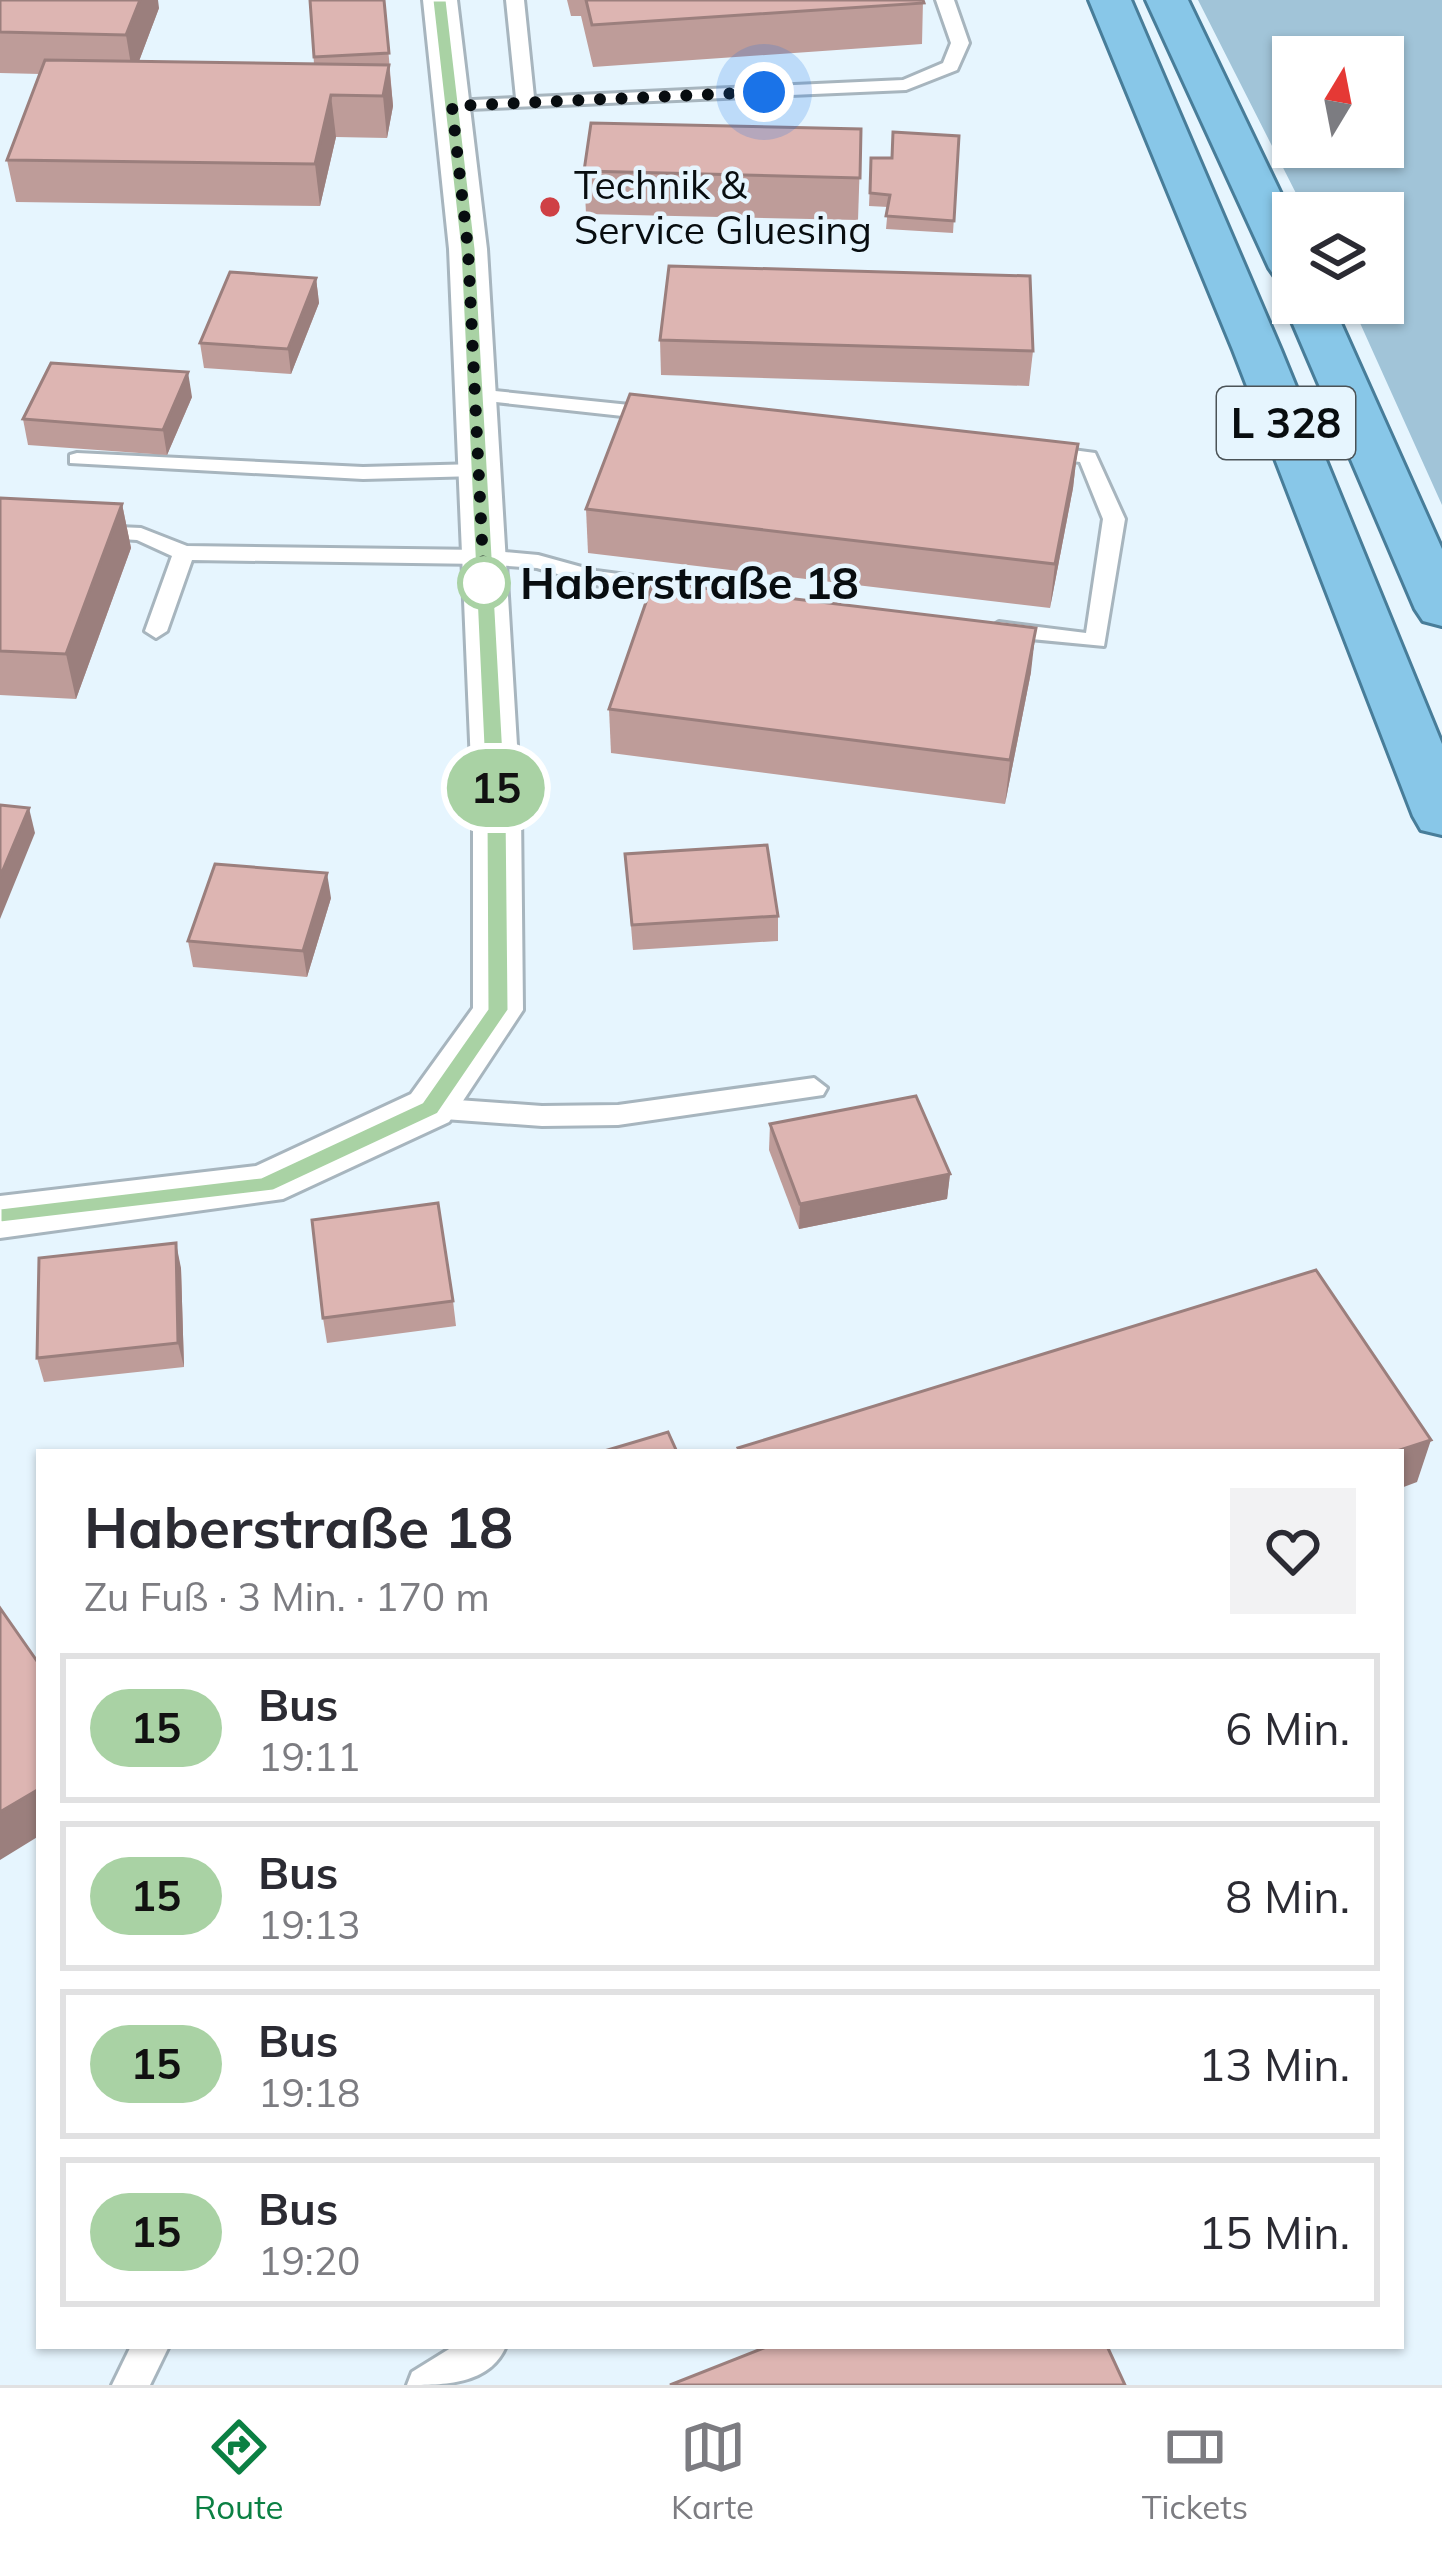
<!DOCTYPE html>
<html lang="de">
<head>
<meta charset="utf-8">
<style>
	:root { --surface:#fff; --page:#f2f2f3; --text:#2b2b33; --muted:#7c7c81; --line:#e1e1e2; --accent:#0b8043 }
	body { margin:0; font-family:Mulish,sans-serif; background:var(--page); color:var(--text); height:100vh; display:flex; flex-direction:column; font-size:45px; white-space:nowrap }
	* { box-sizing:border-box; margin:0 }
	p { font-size:39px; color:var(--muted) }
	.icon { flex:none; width:66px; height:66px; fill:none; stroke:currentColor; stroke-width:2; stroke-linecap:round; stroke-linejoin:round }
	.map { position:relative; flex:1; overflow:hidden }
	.details { position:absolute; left:36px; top:1449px; width:1368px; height:900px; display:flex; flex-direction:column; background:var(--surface); border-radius:0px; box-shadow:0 3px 9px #0004 }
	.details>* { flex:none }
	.badge { padding:0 24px; border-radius:39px; font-size:42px; line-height:78px }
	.needle { width:78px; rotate:10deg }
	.buttons { position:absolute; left:1272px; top:36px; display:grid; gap:24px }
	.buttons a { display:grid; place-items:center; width:132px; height:132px; border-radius:0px; background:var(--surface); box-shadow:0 3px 9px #0004; font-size:60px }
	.you { position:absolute; width:60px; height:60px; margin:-30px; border:9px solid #fff; border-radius:50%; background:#1a73e8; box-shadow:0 0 0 18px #1a73e833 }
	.map>.badge { position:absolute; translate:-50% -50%; box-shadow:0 0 0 6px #fff }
	.round { display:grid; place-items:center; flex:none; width:126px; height:126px; border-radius:0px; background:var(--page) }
	.head { display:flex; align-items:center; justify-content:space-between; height:204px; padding:0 48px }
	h1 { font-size:57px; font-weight:700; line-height:90px }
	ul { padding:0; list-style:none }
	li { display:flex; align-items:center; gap:36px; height:150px; margin:0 24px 18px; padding:0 24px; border:6px solid var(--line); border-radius:0px }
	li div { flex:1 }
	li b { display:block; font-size:45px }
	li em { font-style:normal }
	li .badge { min-width:132px; font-weight:700; text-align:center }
	.dock { display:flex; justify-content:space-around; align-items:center; height:168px; border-top:3px solid var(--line); background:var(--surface); font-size:33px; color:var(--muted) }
	.dock a { display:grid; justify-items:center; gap:6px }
	.dock .active { color:var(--accent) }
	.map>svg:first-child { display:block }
	.forest { fill:#a1c4d8; fill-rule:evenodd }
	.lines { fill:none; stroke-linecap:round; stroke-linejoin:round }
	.service-casing { stroke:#a7b5be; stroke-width:6 }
	.minor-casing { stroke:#a7b5be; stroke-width:6 }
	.trunk-casing { stroke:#487d99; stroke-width:6 }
	.service { fill:#fff; fill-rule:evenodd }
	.minor { fill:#fff; fill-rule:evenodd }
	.trunk { fill:#88c7e8; fill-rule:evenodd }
	.wall { fill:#be9c99 }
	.shaded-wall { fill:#9b7f7d }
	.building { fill:#ddb5b2; stroke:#9b7f7d; stroke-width:3 }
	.line { fill:#a9d2a4; stroke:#fff; stroke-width:3 }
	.walk { stroke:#080d10; stroke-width:12; stroke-dasharray:0 21.6 }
	.poi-dot { fill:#cf4045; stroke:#e6f5fe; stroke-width:4.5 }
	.stop-dot { fill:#fff; stroke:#a9d2a4; stroke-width:6 }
	.labels { text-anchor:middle; stroke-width:9; stroke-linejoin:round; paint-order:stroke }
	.far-poi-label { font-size:39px; fill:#080d10; stroke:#e6f5fe; text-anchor:start }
	.shield { fill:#e6f5fe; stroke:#4b5357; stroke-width:3 }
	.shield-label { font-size:42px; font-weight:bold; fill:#080d10 }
	.stop-label { font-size:45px; font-weight:bold; fill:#080d10; stroke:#e6f5fe; text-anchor:start }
</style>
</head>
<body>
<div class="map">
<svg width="1442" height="2385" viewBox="0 0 1442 2385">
	<rect width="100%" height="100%" fill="#e6f5fe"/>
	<path class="forest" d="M1198,0H1442V505L1351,303H1383V213H1306ZM1293,57H1383V147H1293Z"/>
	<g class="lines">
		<g class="service-casing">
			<g id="service">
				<polygon points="506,0 524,0 534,97 903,80 943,63 951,43 936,0 954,0 969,43 957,70 906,90 446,110 446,102 452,101 516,98"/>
				<polygon points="475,389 659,408 669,414 659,420 468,399 468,391"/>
				<polygon points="1043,446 1095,453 1125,519 1104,646 999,636 988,629 999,622 1086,633 1103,519 1080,462 1036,456 1036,448"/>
				<polygon points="77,453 363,467 478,464 488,470 478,476 363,479 70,463 70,455"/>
				<polygon points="96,526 141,528 187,546 482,550 538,555 596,571 687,583 698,590 687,597 595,585 537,568 482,564 192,560 167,631 156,638 145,631 172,556 137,540 88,537 85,532"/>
				<polygon points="814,1078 827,1088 823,1095 618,1125 542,1126 430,1118 417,1108 430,1098 542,1106 618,1105"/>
				<polygon points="131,2346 169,2346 150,2385 112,2385"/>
				<path d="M454,2346H506C490,2385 443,2385 407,2385L412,2372Z"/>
			</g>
		</g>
		<g class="minor-casing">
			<polygon id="minor" points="423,0 457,0 487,249 521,811 523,1010 449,1122 283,1199 0,1238 0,1196 256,1166 411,1094 473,1008 473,811 449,249"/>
		</g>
		<g class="trunk-casing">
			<g id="trunk">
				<polygon points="1089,0 1131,0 1281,350 1442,744 1442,835 1421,830 1413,816 1233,350"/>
				<polygon points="1146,0 1188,0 1293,219 1293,282 1276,278 1269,268"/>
				<polygon points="1293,292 1293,303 1332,303 1442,549 1442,626 1423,621 1415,609 1284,303"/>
			</g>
		</g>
		<use href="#service" class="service"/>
		<use href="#minor" class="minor"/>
		<use href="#trunk" class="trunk"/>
	</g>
	<g class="wall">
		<polygon points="0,0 159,8 139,61 314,64 310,0 384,0 393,106 387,138 336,137 320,206 16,202 7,160 40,74 0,73"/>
		<polygon points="567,0 923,0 922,44 593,67 581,16 571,16"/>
		<polygon points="861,129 858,220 586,214 584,171"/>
		<polygon points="959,136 953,233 886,229 888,207 869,206 871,158 892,158"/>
		<polygon points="316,278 319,303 291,374 204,368 200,343"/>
		<polygon points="660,340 1033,351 1029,386 661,375"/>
		<polygon points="192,397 167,455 28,445 23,419"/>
		<polygon points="1078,444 1073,488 1050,608 588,553 586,509"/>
		<polygon points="0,498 122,504 131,548 76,699 0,695"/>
		<polygon points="1031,672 1005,804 611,753 609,709"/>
		<polygon points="625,854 778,916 778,941 633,950"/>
		<polygon points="331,898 307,977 193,967 188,941"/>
		<polygon points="770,1124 950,1174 947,1199 799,1229 769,1150"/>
		<polygon points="181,1268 184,1367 44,1382 37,1358"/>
		<polygon points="453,1301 456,1326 327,1343 323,1318"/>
	</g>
	<g class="shaded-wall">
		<polygon points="140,0 158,0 159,8 133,77 126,35"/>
		<polygon points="389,65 393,106 387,138 383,96"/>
		<polygon points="331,95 336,137 320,206 315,164"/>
		<polygon points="316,278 319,303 291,374 288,349"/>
		<polygon points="188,372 192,397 167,455 163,430"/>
		<polygon points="1078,444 1073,488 1050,608 1055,564"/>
		<polygon points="122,504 131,548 76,699 66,654"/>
		<polygon points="1036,628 1031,672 1005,804 1010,760"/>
		<polygon points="29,808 35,833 0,919 0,877"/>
		<polygon points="327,873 331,898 307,977 303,951"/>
		<polygon points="950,1174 947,1199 799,1229 800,1204"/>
		<polygon points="176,1243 181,1268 184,1367 178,1343"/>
		<polygon points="1431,1440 1417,1482 1401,1488 1401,1452 1394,1452"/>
		<polygon points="39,1789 39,1836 0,1860 0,1812"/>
	</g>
	<g class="building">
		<polygon points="0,0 140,0 126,35 0,32"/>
		<polygon points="310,0 384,0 389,53 314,57"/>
		<polygon points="586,0 923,0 924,3 592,25"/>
		<polygon points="45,60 389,65 383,96 331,95 315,164 7,160"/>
		<polygon points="591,123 861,129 860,178 584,171"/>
		<polygon points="893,132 959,136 954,221 886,216 890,195 870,193 871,158 892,158"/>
		<polygon points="669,266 1030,276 1033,351 660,340"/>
		<polygon points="230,272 316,278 288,349 200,343"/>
		<polygon points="51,363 188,372 163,430 23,419"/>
		<polygon points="630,394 1078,444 1055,564 586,509"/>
		<polygon points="0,498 122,504 66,654 0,651"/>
		<polygon points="653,582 1036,628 1010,760 609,709"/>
		<polygon points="0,805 29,808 0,877"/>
		<polygon points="767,845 778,916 632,925 625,854"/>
		<polygon points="215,864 327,873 303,951 188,941"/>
		<polygon points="916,1096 950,1174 800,1204 770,1124"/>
		<polygon points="438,1203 453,1301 323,1318 312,1220"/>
		<polygon points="176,1243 178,1343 37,1358 39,1258"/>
		<polygon points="1316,1270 1431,1440 1394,1452 740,1452 738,1448"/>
		<polygon points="668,1432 677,1452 601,1452"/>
		<polygon points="0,1608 39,1664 39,1789 0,1812"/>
		<polygon points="769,2346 1107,2346 1125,2385 670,2385"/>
	</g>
	<polygon class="line" points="432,0 447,0 476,249 507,811 509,1010 438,1114 273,1191 0,1223 0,1208 261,1177 422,1102 487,1009 486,811 460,249"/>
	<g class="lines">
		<polyline class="walk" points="484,583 468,249 452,106 764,92"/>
	</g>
	<circle class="poi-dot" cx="550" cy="207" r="12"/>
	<circle class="stop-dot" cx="484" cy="583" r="24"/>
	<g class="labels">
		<g class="far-poi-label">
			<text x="574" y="199">Technik &amp;<tspan x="574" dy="45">Service Gluesing</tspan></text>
		</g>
		<rect class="shield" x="1217" y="387" width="138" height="72" rx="9"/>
		<g class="shield-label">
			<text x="1286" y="438">L 328</text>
		</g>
		<g class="stop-label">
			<text x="520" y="599">Haberstraße 18</text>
		</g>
	</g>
</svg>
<div class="buttons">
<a><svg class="needle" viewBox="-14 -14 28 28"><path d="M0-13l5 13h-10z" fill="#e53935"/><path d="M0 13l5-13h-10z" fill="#7c7c81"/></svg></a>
<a><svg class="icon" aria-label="layers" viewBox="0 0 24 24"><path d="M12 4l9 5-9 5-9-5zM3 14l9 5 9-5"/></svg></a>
</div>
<div class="you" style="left:764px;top:92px"></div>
<b class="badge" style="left:496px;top:788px;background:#a9d2a4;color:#111">15</b>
<section class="details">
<div class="head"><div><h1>Haberstraße 18</h1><p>Zu Fuß · 3 Min. · 170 m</p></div><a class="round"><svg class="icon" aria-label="heart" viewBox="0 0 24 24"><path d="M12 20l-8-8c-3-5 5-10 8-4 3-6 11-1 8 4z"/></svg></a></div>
<ul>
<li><span class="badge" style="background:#a9d2a4;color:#111">15</span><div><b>Bus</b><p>19:11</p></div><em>6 Min.</em></li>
<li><span class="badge" style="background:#a9d2a4;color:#111">15</span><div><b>Bus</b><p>19:13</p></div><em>8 Min.</em></li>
<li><span class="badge" style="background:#a9d2a4;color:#111">15</span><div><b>Bus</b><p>19:18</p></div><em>13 Min.</em></li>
<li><span class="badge" style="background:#a9d2a4;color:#111">15</span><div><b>Bus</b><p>19:20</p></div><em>15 Min.</em></li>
</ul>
</section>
</div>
<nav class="dock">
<a class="active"><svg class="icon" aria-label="directions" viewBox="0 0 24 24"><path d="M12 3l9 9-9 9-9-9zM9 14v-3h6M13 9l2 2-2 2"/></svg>Route</a>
<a><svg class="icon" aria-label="map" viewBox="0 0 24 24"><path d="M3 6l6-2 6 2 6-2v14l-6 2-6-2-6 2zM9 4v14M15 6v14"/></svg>Karte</a>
<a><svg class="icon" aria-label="tickets" viewBox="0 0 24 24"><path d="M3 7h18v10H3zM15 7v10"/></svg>Tickets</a>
</nav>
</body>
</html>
